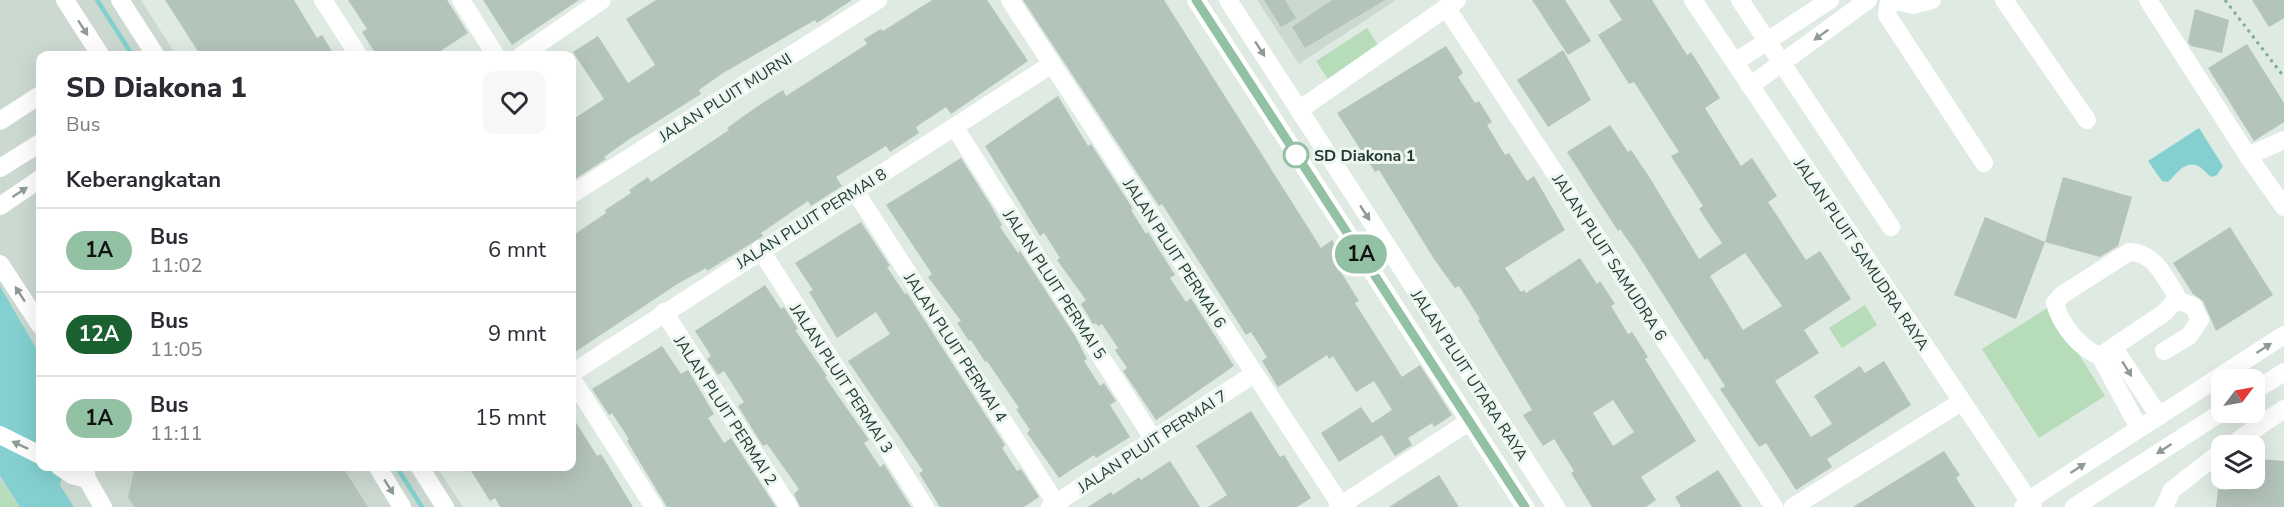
<!DOCTYPE html>
<html lang="id">
<head>
<meta charset="utf-8">
<style>
	:root { --surface:#fff; --page:#f7f7f7; --text:#2b2b33; --muted:#7c7c81; --line:#e1e1e2 }
	body { margin:0; font-family:"Nunito Sans",sans-serif; background:var(--page); color:var(--text); height:100vh; display:flex; flex-direction:column; font-size:22px; white-space:nowrap }
	* { box-sizing:border-box; margin:0 }
	p { font-size:20px; color:var(--muted) }
	.icon { flex:none; width:33px; height:33px; fill:none; stroke:currentColor; stroke-width:2; stroke-linecap:round; stroke-linejoin:round }
	.map { position:relative; flex:1; overflow:hidden }
	.sheet { position:absolute; left:36px; top:51px; width:540px; height:420px; display:flex; flex-direction:column; background:var(--surface); border-radius:12px; box-shadow:0 6px 24px #0002 }
	.sheet>* { flex:none }
	.badge { padding:0 12px; border-radius:20px; font-size:21px; line-height:39px }
	.needle { width:39px; rotate:58deg }
	.buttons { position:absolute; left:2211px; top:369px; display:grid; gap:12px }
	.buttons a { display:grid; place-items:center; width:54px; height:54px; border-radius:12px; background:var(--surface); box-shadow:0 6px 24px #0002; font-size:30px }
	.map>.badge { position:absolute; translate:-50% -50%; box-shadow:0 0 0 3px #fff }
	h2 { padding:0 30px; font-size:22px; line-height:54px }
	.round { display:grid; place-items:center; flex:none; width:63px; height:63px; border-radius:12px; background:var(--page) }
	.summary { display:flex; align-items:center; justify-content:space-between; height:102px; padding:0 30px }
	h1 { font-size:28px; font-weight:800; line-height:45px }
	ul { padding:0; list-style:none }
	li { display:flex; align-items:center; gap:18px; height:84px; padding:0 30px; border-top:2px solid var(--line) }
	li div { flex:1 }
	li b { display:block; font-size:22px }
	li em { font-style:normal }
	li .badge { min-width:66px; font-weight:700; text-align:center }
	.map>svg:first-child { display:block }
	.built { fill:#ccd9d1 }
	.green { fill:#b6dcba }
	.water { fill:#84d0d0 }
	.lines { fill:none; stroke-linecap:round; stroke-linejoin:round }
	.stream { stroke:#84d0d0; stroke-width:4.5 }
	.building { fill:#b3c4bb; fill-rule:evenodd }
	.path { stroke:#7dae97; stroke-width:3; stroke-dasharray:3 4.5; stroke-linecap:butt }
	.minor { stroke:#fff; stroke-width:18 }
	.oneway { fill:#8f9c96 }
	.line-casing { stroke:#fff; stroke-width:14 }
	.line { stroke:#93c1a4; stroke-width:9 }
	.stop-dot { fill:#fff; stroke:#93c1a4; stroke-width:3 }
	.labels { text-anchor:middle; stroke-width:6; stroke-linejoin:round; paint-order:stroke }
	.street-label { font-size:16px; fill:#1f392e; stroke:#eef6f1 }
	.stop-label { font-size:16px; font-weight:bold; fill:#1f392e; stroke:#eef6f1; text-anchor:start }
</style>
</head>
<body>
<div class="map">
<svg width="2284" height="507" viewBox="0 0 2284 507">
	<rect width="100%" height="100%" fill="#deeae2"/>
	<g class="built">
		<polygon points="0,0 141,0 176,55 40,56 40,466 437,467 463,507 0,507"/>
		<polygon points="1257,0 1396,0 1299,64"/>
	</g>
	<g class="green">
		<polygon points="1367,28 1382,51 1331,84 1316,61"/>
		<polygon points="1865,305 1877,325 1842,348 1829,328"/>
		<polygon points="2049,307 2105,396 2039,438 1982,349"/>
		<polygon points="0,479 19,507 0,507"/>
	</g>
	<g class="water">
		<path d="M2199,128L2223,166L2217,175L2211,177C2207,174 2204,170 2200,167C2185,158 2176,175 2168,182L2162,181L2148,161Z"/>
		<polygon points="0,286 40,355 40,466 64,467 60,485 74,507 20,507 0,476"/>
	</g>
	<g class="lines">
		<g class="stream">
			<polyline points="97,0 133,56"/>
			<polyline points="396,466 422,507"/>
		</g>
	</g>
	<g class="building">
		<polygon points="165,0 294,0 317,38 322,35 335,56 201,56"/>
		<polygon points="348,0 447,0 468,33 433,56 377,56 362,32 367,29"/>
		<polygon points="483,0 579,0 512,45"/>
		<polygon points="656,0 852,0 817,23 815,20 723,73 699,90 701,94 631,138 604,157 606,159 572,181 572,120 604,99 573,52 598,36 628,83 655,65 626,19"/>
		<polygon points="932,0 987,0 1028,61 951,114 946,107 916,127 919,133 890,152 886,146 836,177 842,186 811,206 808,201 761,233 763,236 760,238 707,271 706,268 679,283 572,354 572,236 606,213 605,210 631,193 629,190 648,177 651,182 729,130 727,128 755,108 783,90 786,96 867,44 864,39 881,29 883,31"/>
		<polygon points="1023,0 1164,0 1321,248 1332,240 1340,253 1332,258 1359,301 1355,303 1402,377 1420,365 1452,415 1434,427 1432,423 1408,438 1412,445 1395,456 1382,435 1339,462 1321,433 1361,407 1372,423 1392,410 1374,381 1356,392 1333,356 1329,359 1327,355 1278,387 1262,361 1267,357 1251,332 1246,335 1162,204 1159,206"/>
		<polygon points="1264,0 1285,0 1296,18 1281,27"/>
		<polygon points="1332,0 1385,0 1305,48 1292,27"/>
		<polygon points="1532,0 1565,0 1591,41 1568,55"/>
		<path d="M1609,0H1652L1687,55L1691,52L1720,98L1705,108L1741,166L1752,158L1777,196L1768,202L1806,260L1820,251L1851,299L1804,330L1819,353L1775,381L1811,437L1832,424L1814,396L1860,366L1865,373L1884,361L1911,405L1827,459L1832,467L1796,490L1766,443L1759,447L1720,389L1725,386L1707,358L1705,360L1638,255L1620,229L1618,231L1567,152L1610,125L1628,152L1631,150L1648,175L1699,259L1722,243L1699,209L1703,206L1671,156L1679,152L1634,82L1629,84L1598,35L1622,20ZM1745,253L1782,306L1743,330L1710,276Z"/>
		<polygon points="2252,0 2284,0 2284,18 2269,27"/>
		<polygon points="2195,9 2229,20 2222,53 2191,46 2188,42"/>
		<polygon points="2247,44 2284,103 2284,122 2254,141 2208,68"/>
		<path d="M1446,46L1463,73L1458,77L1475,103L1479,101L1492,122L1487,125L1505,155L1509,153L1527,181L1534,176L1565,230L1505,268L1521,292L1524,290L1526,293L1580,258L1597,284L1600,281L1615,304L1611,306L1628,334L1632,332L1648,357L1645,359L1696,441L1641,477L1656,500L1646,507H1592L1571,473L1574,471L1554,439L1543,446L1523,415L1532,410L1478,320L1480,319L1459,286L1455,288L1434,259L1379,170L1375,172L1337,113ZM1613,400L1634,432L1613,446L1593,413Z"/>
		<polygon points="1563,50 1591,100 1548,127 1517,80"/>
		<polygon points="1058,96 1088,146 1091,144 1133,209 1131,210 1146,234 1148,232 1175,275 1170,278 1186,302 1191,298 1234,366 1156,420 1123,371 1127,368 1115,350 1118,348 1102,324 1098,326 1096,323 1093,324 1081,304 1086,300 1057,260 1060,258 1044,233 1040,236 985,146"/>
		<polygon points="961,158 990,204 1002,225 1000,227 1018,253 1020,251 1075,336 1087,359 1084,361 1100,386 1104,383 1116,401 1110,405 1130,437 1096,458 1094,455 1059,478 1027,433 1030,430 1016,409 1019,408 987,361 985,362 971,340 969,341 957,323 961,321 928,277 932,274 886,205"/>
		<polygon points="2063,177 2132,197 2118,246 2100,257 2045,242"/>
		<polygon points="1985,217 2045,242 2016,319 1954,295"/>
		<polygon points="861,222 890,266 887,267 905,294 907,293 1005,445 1002,448 1017,471 1021,469 1039,497 1024,507 940,507 919,473 923,471 848,361 890,334 876,312 837,338 809,292 813,290 795,263"/>
		<polygon points="2230,227 2273,295 2216,331 2203,301 2193,294 2173,263"/>
		<polygon points="765,285 781,309 784,307 798,329 795,330 827,376 825,377 869,440 864,443 880,467 884,464 911,507 800,507 794,494 799,489 767,444 763,446 738,406 744,402 724,371 718,375 707,359 711,356 695,331"/>
		<polygon points="662,346 681,374 688,370 714,414 708,418 724,443 731,438 776,507 667,507 627,441 629,439 612,413 609,415 592,389"/>
		<polygon points="1251,411 1280,457 1284,455 1311,498 1297,507 1208,507 1227,495 1196,446"/>
		<polygon points="572,416 597,456 601,454 633,507 500,507 495,498 490,501 468,466 572,466"/>
		<polygon points="1944,451 1960,475 1956,478 1975,507 1853,507"/>
		<polygon points="2258,459 2284,461 2284,507 2216,507 2218,489 2228,490 2230,478 2256,478"/>
		<polygon points="1170,461 1200,507 1088,507 1111,492 1113,495 1139,477 1141,480"/>
		<polygon points="135,466 342,466 368,507 134,507 128,498"/>
		<polygon points="1718,470 1742,507 1681,507 1675,497"/>
		<polygon points="1439,475 1459,507 1389,507"/>
	</g>
	<g class="lines">
		<polyline class="path" points="2225,0 2284,77"/>
		<g class="minor">
			<polyline points="65,0 101,56"/>
			<polyline points="120,0 156,56"/>
			<polyline points="323,0 359,56"/>
			<polyline points="461,0 496,56"/>
			<polyline points="1010,0 1342,507"/>
			<polyline points="1196,0 1525,507"/>
			<polyline points="1228,0 1556,507"/>
			<polyline points="1693,0 2033,507"/>
			<polyline points="1740,0 1891,227"/>
			<polyline points="1889,0 1887,15 1984,163"/>
			<polyline points="1893,0 1913,5 1932,0"/>
			<polyline points="2004,0 2087,120"/>
			<polyline points="2148,0 2248,156 2284,207"/>
			<polyline points="1446,7 1774,507"/>
			<polyline points="521,56 602,0"/>
			<polyline points="1735,62 1830,0"/>
			<polyline points="1750,86 1868,0"/>
			<polyline points="1299,110 1457,0"/>
			<polyline points="0,121 40,95"/>
			<polyline points="955,128 1154,440"/>
			<polyline points="2248,156 2284,140"/>
			<polyline points="0,168 40,143"/>
			<polyline points="855,191 1056,503"/>
			<polyline points="572,194 878,0"/>
			<polyline points="0,206 40,179"/>
			<polyline points="760,249 925,507"/>
			<path d="M2129,252C2154,252 2164,276 2176,295V300L2164,313L2100,356C2080,349 2060,324 2055,303L2062,295Z"/>
			<polyline points="0,264 40,325"/>
			<polyline points="664,312 789,507"/>
			<polyline points="2113,347 2159,416"/>
			<polyline points="2164,351 2189,336 2200,320 2193,306 2176,300"/>
			<polyline points="2100,356 2139,428"/>
			<polyline points="572,373 1052,64"/>
			<polyline points="572,379 654,507"/>
			<polyline points="2254,391 2284,372"/>
			<polyline points="0,435 40,455"/>
			<polyline points="2230,446 2284,409"/>
			<polyline points="59,466 72,475 87,479"/>
			<polyline points="85,466 87,479 103,507"/>
			<polyline points="377,466 402,507"/>
			<polyline points="419,466 445,507"/>
			<polyline points="1050,507 1254,374"/>
			<polyline points="1338,507 1470,421"/>
			<polyline points="1793,507 1961,402"/>
			<polyline points="2023,507 2029,500 2284,335"/>
			<polyline points="2074,507 2222,412"/>
			<polyline points="2164,507 2172,490 2222,451"/>
		</g>
	</g>
	<defs><path id="oneway-solid" d="M-6-.8H1V-3.2L6.5 0L1 3.2V.8H-6Z" transform="scale(1.5)"/></defs>
	<g class="oneway">
		<use href="#oneway-solid" transform="translate(83 28) rotate(57)"/>
		<use href="#oneway-solid" transform="translate(1821 35) rotate(144)"/>
		<use href="#oneway-solid" transform="translate(1260 49) rotate(57)"/>
		<use href="#oneway-solid" transform="translate(20 192) rotate(-33)"/>
		<use href="#oneway-solid" transform="translate(1365 213) rotate(57)"/>
		<use href="#oneway-solid" transform="translate(20 294) rotate(-123)"/>
		<use href="#oneway-solid" transform="translate(2264 348) rotate(-33)"/>
		<use href="#oneway-solid" transform="translate(2127 369) rotate(58)"/>
		<use href="#oneway-solid" transform="translate(20 445) rotate(-155)"/>
		<use href="#oneway-solid" transform="translate(2164 449) rotate(147)"/>
		<use href="#oneway-solid" transform="translate(2078 468) rotate(-33)"/>
		<use href="#oneway-solid" transform="translate(389 487) rotate(58)"/>
	</g>
	<g class="lines">
		<g class="line-casing">
			<polyline id="line" points="1196,0 1525,507"/>
		</g>
		<use href="#line" class="line"/>
	</g>
	<circle class="stop-dot" cx="1296" cy="155" r="12"/>
	<g class="labels">
		<g class="street-label">
			<text transform="translate(725 97) rotate(-32)" y="6">JALAN PLUIT MURNI</text>
			<text transform="translate(811 218) rotate(-32)" y="6">JALAN PLUIT PERMAI 8</text>
			<text transform="translate(1175 253) rotate(57)" y="6">JALAN PLUIT PERMAI 6</text>
			<text transform="translate(1862 254) rotate(56)" y="6">JALAN PLUIT SAMUDRA RAYA</text>
			<text transform="translate(1610 257) rotate(57)" y="6">JALAN PLUIT SAMUDRA 6</text>
			<text transform="translate(1055 284) rotate(57)" y="6">JALAN PLUIT PERMAI 5</text>
			<text transform="translate(956 347) rotate(57)" y="6">JALAN PLUIT PERMAI 4</text>
			<text transform="translate(1470 375) rotate(57)" y="6">JALAN PLUIT UTARA RAYA</text>
			<text transform="translate(842 378) rotate(57)" y="6">JALAN PLUIT PERMAI 3</text>
			<text transform="translate(726 410) rotate(57)" y="6">JALAN PLUIT PERMAI 2</text>
			<text transform="translate(1152 441) rotate(-33)" y="6">JALAN PLUIT PERMAI 7</text>
		</g>
		<g class="stop-label">
			<text x="1314" y="161">SD Diakona 1</text>
		</g>
	</g>
</svg>
<div class="buttons">
<a><svg class="needle" viewBox="-14 -14 28 28"><path d="M0-13l5 13h-10z" fill="#e53935"/><path d="M0 13l5-13h-10z" fill="#7c7c81"/></svg></a>
<a><svg class="icon" aria-label="layers" viewBox="0 0 24 24"><path d="M12 4l9 5-9 5-9-5zM3 14l9 5 9-5"/></svg></a>
</div>
<b class="badge" style="left:1361px;top:254px;background:#93c1a4;color:#111">1A</b>
<section class="sheet">
<div class="summary"><div><h1>SD Diakona 1</h1><p>Bus</p></div><a class="round"><svg class="icon" aria-label="heart" viewBox="0 0 24 24"><path d="M12 20l-8-8c-3-5 5-10 8-4 3-6 11-1 8 4z"/></svg></a></div>
<h2>Keberangkatan</h2>
<ul>
<li><span class="badge" style="background:#93c1a4;color:#111">1A</span><div><b>Bus</b><p>11:02</p></div><em>6 mnt</em></li>
<li><span class="badge" style="background:#1b6031;color:#fff">12A</span><div><b>Bus</b><p>11:05</p></div><em>9 mnt</em></li>
<li><span class="badge" style="background:#93c1a4;color:#111">1A</span><div><b>Bus</b><p>11:11</p></div><em>15 mnt</em></li>
</ul>
</section>
</div>
</body>
</html>
